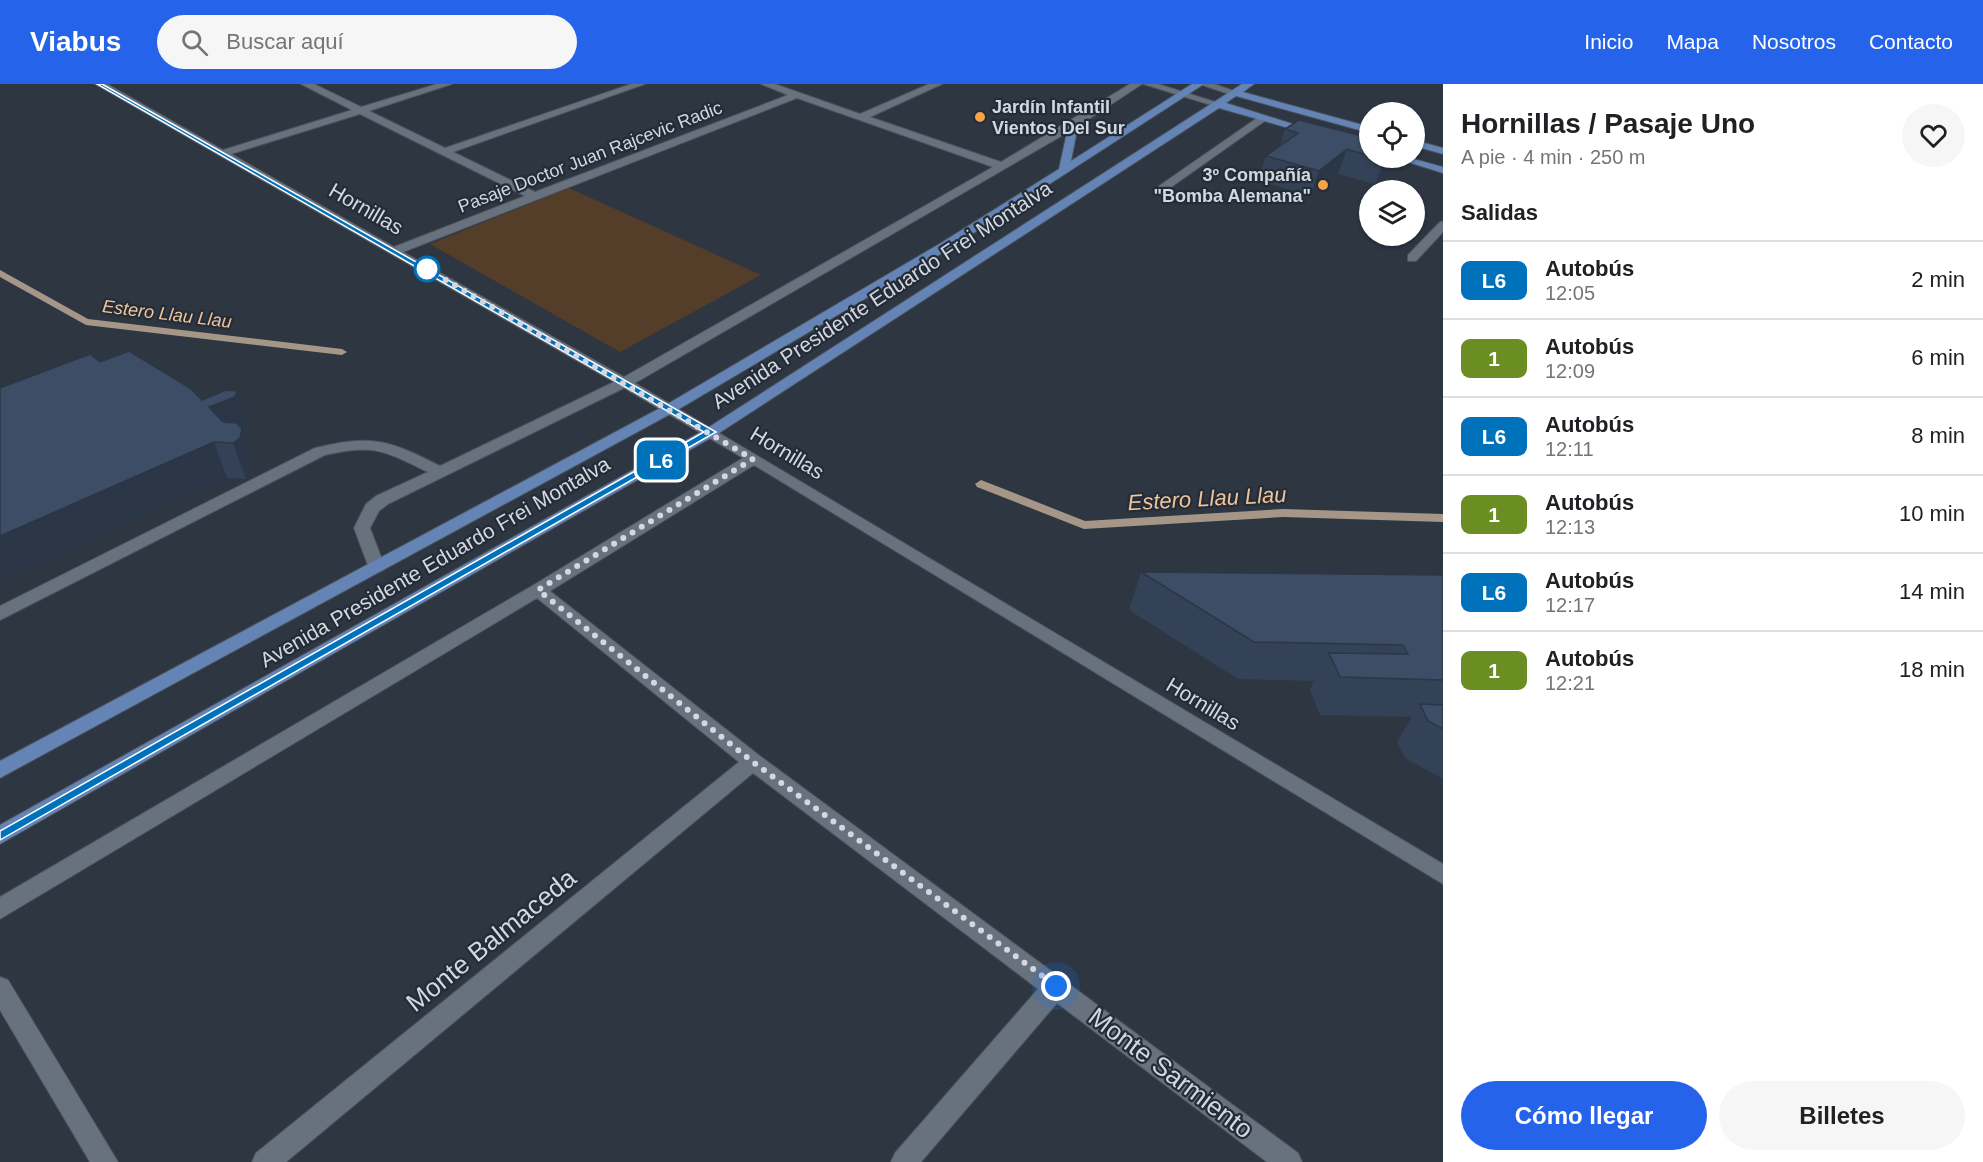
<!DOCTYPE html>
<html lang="es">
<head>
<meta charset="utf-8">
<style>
	:root { --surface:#fff; --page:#f6f6f6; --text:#202124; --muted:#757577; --line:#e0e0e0; --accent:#2563eb }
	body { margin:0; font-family:Arial,sans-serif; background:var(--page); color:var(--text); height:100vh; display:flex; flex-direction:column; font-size:22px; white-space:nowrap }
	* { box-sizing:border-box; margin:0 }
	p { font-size:20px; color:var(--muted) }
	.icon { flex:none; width:33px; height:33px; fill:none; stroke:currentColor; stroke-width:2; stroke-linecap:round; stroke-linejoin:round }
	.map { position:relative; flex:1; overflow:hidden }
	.sheet { display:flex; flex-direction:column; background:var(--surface); width:540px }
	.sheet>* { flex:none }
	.badge { padding:0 12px; border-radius:9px; font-size:21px; line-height:39px }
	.controls { position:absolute; left:1359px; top:18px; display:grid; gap:12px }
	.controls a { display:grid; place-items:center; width:66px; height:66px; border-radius:50%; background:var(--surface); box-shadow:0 2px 4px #0004; font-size:30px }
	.you { position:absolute; width:30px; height:30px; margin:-15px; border:4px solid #fff; border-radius:50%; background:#1a73e8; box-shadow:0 0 0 9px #1a73e833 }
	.map>.badge { position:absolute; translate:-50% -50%; box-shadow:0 0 0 3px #fff }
	h2 { padding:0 18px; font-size:22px; line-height:54px }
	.round { display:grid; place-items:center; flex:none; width:63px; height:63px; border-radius:32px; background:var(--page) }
	.head { display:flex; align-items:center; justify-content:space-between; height:102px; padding:0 18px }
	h1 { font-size:28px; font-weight:600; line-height:45px }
	.cta { display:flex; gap:12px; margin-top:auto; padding:12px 18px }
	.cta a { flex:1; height:69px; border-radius:36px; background:var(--accent); color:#fff; font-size:24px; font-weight:600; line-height:69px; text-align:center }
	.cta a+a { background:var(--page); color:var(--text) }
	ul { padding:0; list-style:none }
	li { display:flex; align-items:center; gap:18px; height:78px; padding:0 18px; border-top:2px solid var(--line) }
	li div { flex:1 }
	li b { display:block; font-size:22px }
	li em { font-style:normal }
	li .badge { min-width:66px; font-weight:700; text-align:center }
	header { display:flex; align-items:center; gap:36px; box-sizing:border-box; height:84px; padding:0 30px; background:var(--accent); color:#fff }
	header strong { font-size:28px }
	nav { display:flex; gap:33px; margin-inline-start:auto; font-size:21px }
	.search { width:420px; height:54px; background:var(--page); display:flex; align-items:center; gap:15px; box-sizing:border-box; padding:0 21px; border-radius:33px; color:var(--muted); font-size:22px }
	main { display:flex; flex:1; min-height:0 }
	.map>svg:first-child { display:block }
	.green { fill:#543e29 }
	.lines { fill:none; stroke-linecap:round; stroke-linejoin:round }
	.stream { fill:#a69688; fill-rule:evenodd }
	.minor-casing { stroke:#4b525c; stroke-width:2 }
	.major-casing { stroke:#4b525c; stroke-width:2 }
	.minor { fill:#68717e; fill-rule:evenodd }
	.major { fill:#6384b5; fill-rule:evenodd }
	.wall { fill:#344257 }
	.shaded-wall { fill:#2b3647 }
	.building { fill:#3d4d65; stroke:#2b3647; stroke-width:1.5 }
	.line { fill:#0072bc; stroke:#fff; stroke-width:1.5 }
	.walk { stroke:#d3d8e0; stroke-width:6; stroke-dasharray:0 10.8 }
	.poi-dot { fill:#f7a149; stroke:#242c38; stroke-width:2 }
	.stop-dot { fill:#fff; stroke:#0072bc; stroke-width:3 }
	.labels { text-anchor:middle; stroke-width:4.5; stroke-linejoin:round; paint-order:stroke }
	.far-poi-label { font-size:18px; font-weight:bold; fill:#d3d8e0; stroke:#242c38; text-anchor:start }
	.far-street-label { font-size:18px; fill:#d3d8e0; stroke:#242c38 }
	.far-water-label { font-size:18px; font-style:italic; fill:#f1c39a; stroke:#242c38 }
	.street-label { font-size:21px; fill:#d3d8e0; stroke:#242c38 }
	.water-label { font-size:22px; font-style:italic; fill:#f1c39a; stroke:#242c38 }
	.near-street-label { font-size:26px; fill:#d3d8e0; stroke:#242c38 }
</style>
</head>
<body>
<header>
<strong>Viabus</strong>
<div class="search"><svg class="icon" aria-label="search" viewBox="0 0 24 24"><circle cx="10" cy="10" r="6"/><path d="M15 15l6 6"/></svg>Buscar aquí</div>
<nav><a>Inicio</a><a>Mapa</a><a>Nosotros</a><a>Contacto</a></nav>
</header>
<main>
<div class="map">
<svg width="1443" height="1078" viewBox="0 0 1443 1078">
	<rect width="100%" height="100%" fill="#2e3642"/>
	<polygon class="green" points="569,104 761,191 620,268 430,160"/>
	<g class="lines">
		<g class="stream">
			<polygon points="0,186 88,235 342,265 347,268 342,271 86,241 0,193"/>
			<polygon points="981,396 1085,437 1283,425 1443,430 1443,438 1283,433 1084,445 977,403 975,400"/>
		</g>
		<g class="minor-casing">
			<g id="minor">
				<path d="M95,0H107L223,66L352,26L301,0H314L361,23L437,0H452L369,27L445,64L631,0H645L453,68L535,108L788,11L761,0H775L860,30L929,0H942L870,33L1001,78L1130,0H1142L1077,43L635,299L1443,780V800L754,381L550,507L760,672L1298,1069L1302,1078H1267L1057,919L921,1078H891L895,1069L1038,905L753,689L286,1078H252L256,1069L739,678L537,514L0,835V813L532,502L743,374L624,304L388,420L379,427L370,444L385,483L382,487H370L354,444L366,420L376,412L428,388C383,366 374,360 325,371L0,536V522L315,364C372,350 389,356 440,382L614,298ZM797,14L993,83L624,293L403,168ZM360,30L525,112L394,163L231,70Z"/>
				<polygon points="1143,0 1158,0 1222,20 1214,22"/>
				<polygon points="1199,0 1214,0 1240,9 1235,12"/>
				<polygon points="1260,32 1269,34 1167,106 1159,106 1159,102"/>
				<polygon points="1443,137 1443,148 1416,177 1408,177 1408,171 1439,139"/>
				<polygon points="0,893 8,896 118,1078 90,1078 0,926"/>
			</g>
		</g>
		<g class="major-casing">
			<g id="major">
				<polygon points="1192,0 1204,0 949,165 674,328 0,694 0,677 664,322 941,159 1059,85 1069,39 1078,41 1071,77"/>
				<polygon points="1242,0 1254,0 1243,8 1370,43 1370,49 1236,12 1226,19 1318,48 1313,51 1219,24 716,351 0,760 0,741 706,345"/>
				<polygon points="1414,56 1443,64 1443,70 1414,62"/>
				<polygon points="1395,74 1410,74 1443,83 1443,89"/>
			</g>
		</g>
		<use href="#minor" class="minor"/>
		<use href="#major" class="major"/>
	</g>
	<g class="wall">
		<polygon points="1285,45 1370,54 1370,74 1396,74 1391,87 1375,100 1338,90 1310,112 1258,96 1266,72 1280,62"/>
		<polygon points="100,278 202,316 249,342 247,348 243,350 254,381 253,390 246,395 227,394"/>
		<polygon points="1141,488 1443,491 1443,695 1405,674 1397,658 1412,633 1320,631 1310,606 1314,597 1238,595 1129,526"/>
	</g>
	<g class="shaded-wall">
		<polygon points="1347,65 1338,90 1310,112 1319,87"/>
		<polygon points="1388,74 1396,74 1391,87 1375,100 1385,76"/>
		<polygon points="237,307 249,342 247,348 243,350 254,381 253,390 246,395 233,359 224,358 209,323"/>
		<polygon points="214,358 227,394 0,498 0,452"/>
	</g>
	<g class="building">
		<polygon points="1299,36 1370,54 1370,72 1347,65 1319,87 1266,72 1298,49 1285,45"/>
		<polygon points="1376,74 1388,74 1385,76"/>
		<polygon points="129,267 190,304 202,316 226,306 237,307 235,313 209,323 223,338 237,339 242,345 240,354 233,359 214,358 0,452 0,304 90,270 100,278"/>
		<polygon points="1141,488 1443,491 1443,596 1340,593 1329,569 1408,570 1403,561 1254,558"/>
		<polygon points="1420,620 1443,621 1443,645 1428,637"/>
	</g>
	<polygon class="line" points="97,0 102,0 716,348 0,756 0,747 704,348"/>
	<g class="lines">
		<polyline class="walk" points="427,185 753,375 538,506 753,678 1056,902"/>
	</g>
	<g class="poi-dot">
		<circle cx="980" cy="33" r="6"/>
		<circle cx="1323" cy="101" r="6"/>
	</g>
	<circle class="stop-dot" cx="427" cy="185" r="12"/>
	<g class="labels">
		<g class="far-poi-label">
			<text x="992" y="29">Jardín Infantil<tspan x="992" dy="21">Vientos Del Sur</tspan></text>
			<text x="1311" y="97" text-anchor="end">3º Compañía<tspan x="1311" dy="21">"Bomba Alemana"</tspan></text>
		</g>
		<g class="far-street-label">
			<text transform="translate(590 73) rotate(-21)" y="6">Pasaje Doctor Juan Rajcevic Radic</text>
		</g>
		<g class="far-water-label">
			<text transform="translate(167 230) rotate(7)" y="6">Estero Llau Llau</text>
		</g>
		<g class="street-label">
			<text transform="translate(366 125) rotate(30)" y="7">Hornillas</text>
			<text transform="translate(882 211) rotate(-33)" y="7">Avenida Presidente Eduardo Frei Montalva</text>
			<text transform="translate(787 369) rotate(31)" y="7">Hornillas</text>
			<text transform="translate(435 478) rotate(-30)" y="7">Avenida Presidente Eduardo Frei Montalva</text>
			<text transform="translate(1203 620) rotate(31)" y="7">Hornillas</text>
		</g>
		<g class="water-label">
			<text transform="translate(1207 414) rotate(-3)" y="8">Estero Llau Llau</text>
		</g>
		<g class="near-street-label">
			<text transform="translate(491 856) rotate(-39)" y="9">Monte Balmaceda</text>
			<text transform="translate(1171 989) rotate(37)" y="9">Monte Sarmiento</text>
		</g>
	</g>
</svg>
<div class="controls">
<a><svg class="icon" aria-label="locate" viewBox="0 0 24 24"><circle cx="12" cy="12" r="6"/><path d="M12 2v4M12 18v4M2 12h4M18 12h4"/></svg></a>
<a><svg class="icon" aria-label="layers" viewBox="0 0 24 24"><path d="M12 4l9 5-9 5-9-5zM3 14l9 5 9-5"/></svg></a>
</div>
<div class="you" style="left:1056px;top:902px"></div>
<b class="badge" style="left:661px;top:376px;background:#0072bc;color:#fff">L6</b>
</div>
<section class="sheet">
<div class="head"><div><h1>Hornillas / Pasaje Uno</h1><p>A pie · 4 min · 250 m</p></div><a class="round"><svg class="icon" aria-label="heart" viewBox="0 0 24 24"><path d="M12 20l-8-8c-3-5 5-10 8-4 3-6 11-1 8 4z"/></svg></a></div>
<h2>Salidas</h2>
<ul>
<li><span class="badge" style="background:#0072bc;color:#fff">L6</span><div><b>Autobús</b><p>12:05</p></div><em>2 min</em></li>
<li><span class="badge" style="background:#6b8e23;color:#fff">1</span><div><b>Autobús</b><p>12:09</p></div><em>6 min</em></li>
<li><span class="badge" style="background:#0072bc;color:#fff">L6</span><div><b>Autobús</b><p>12:11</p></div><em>8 min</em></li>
<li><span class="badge" style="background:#6b8e23;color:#fff">1</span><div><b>Autobús</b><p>12:13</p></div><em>10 min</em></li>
<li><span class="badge" style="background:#0072bc;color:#fff">L6</span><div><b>Autobús</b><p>12:17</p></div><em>14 min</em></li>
<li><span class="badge" style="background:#6b8e23;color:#fff">1</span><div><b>Autobús</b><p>12:21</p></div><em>18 min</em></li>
</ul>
<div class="cta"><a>Cómo llegar</a><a>Billetes</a></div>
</section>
</main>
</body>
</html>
